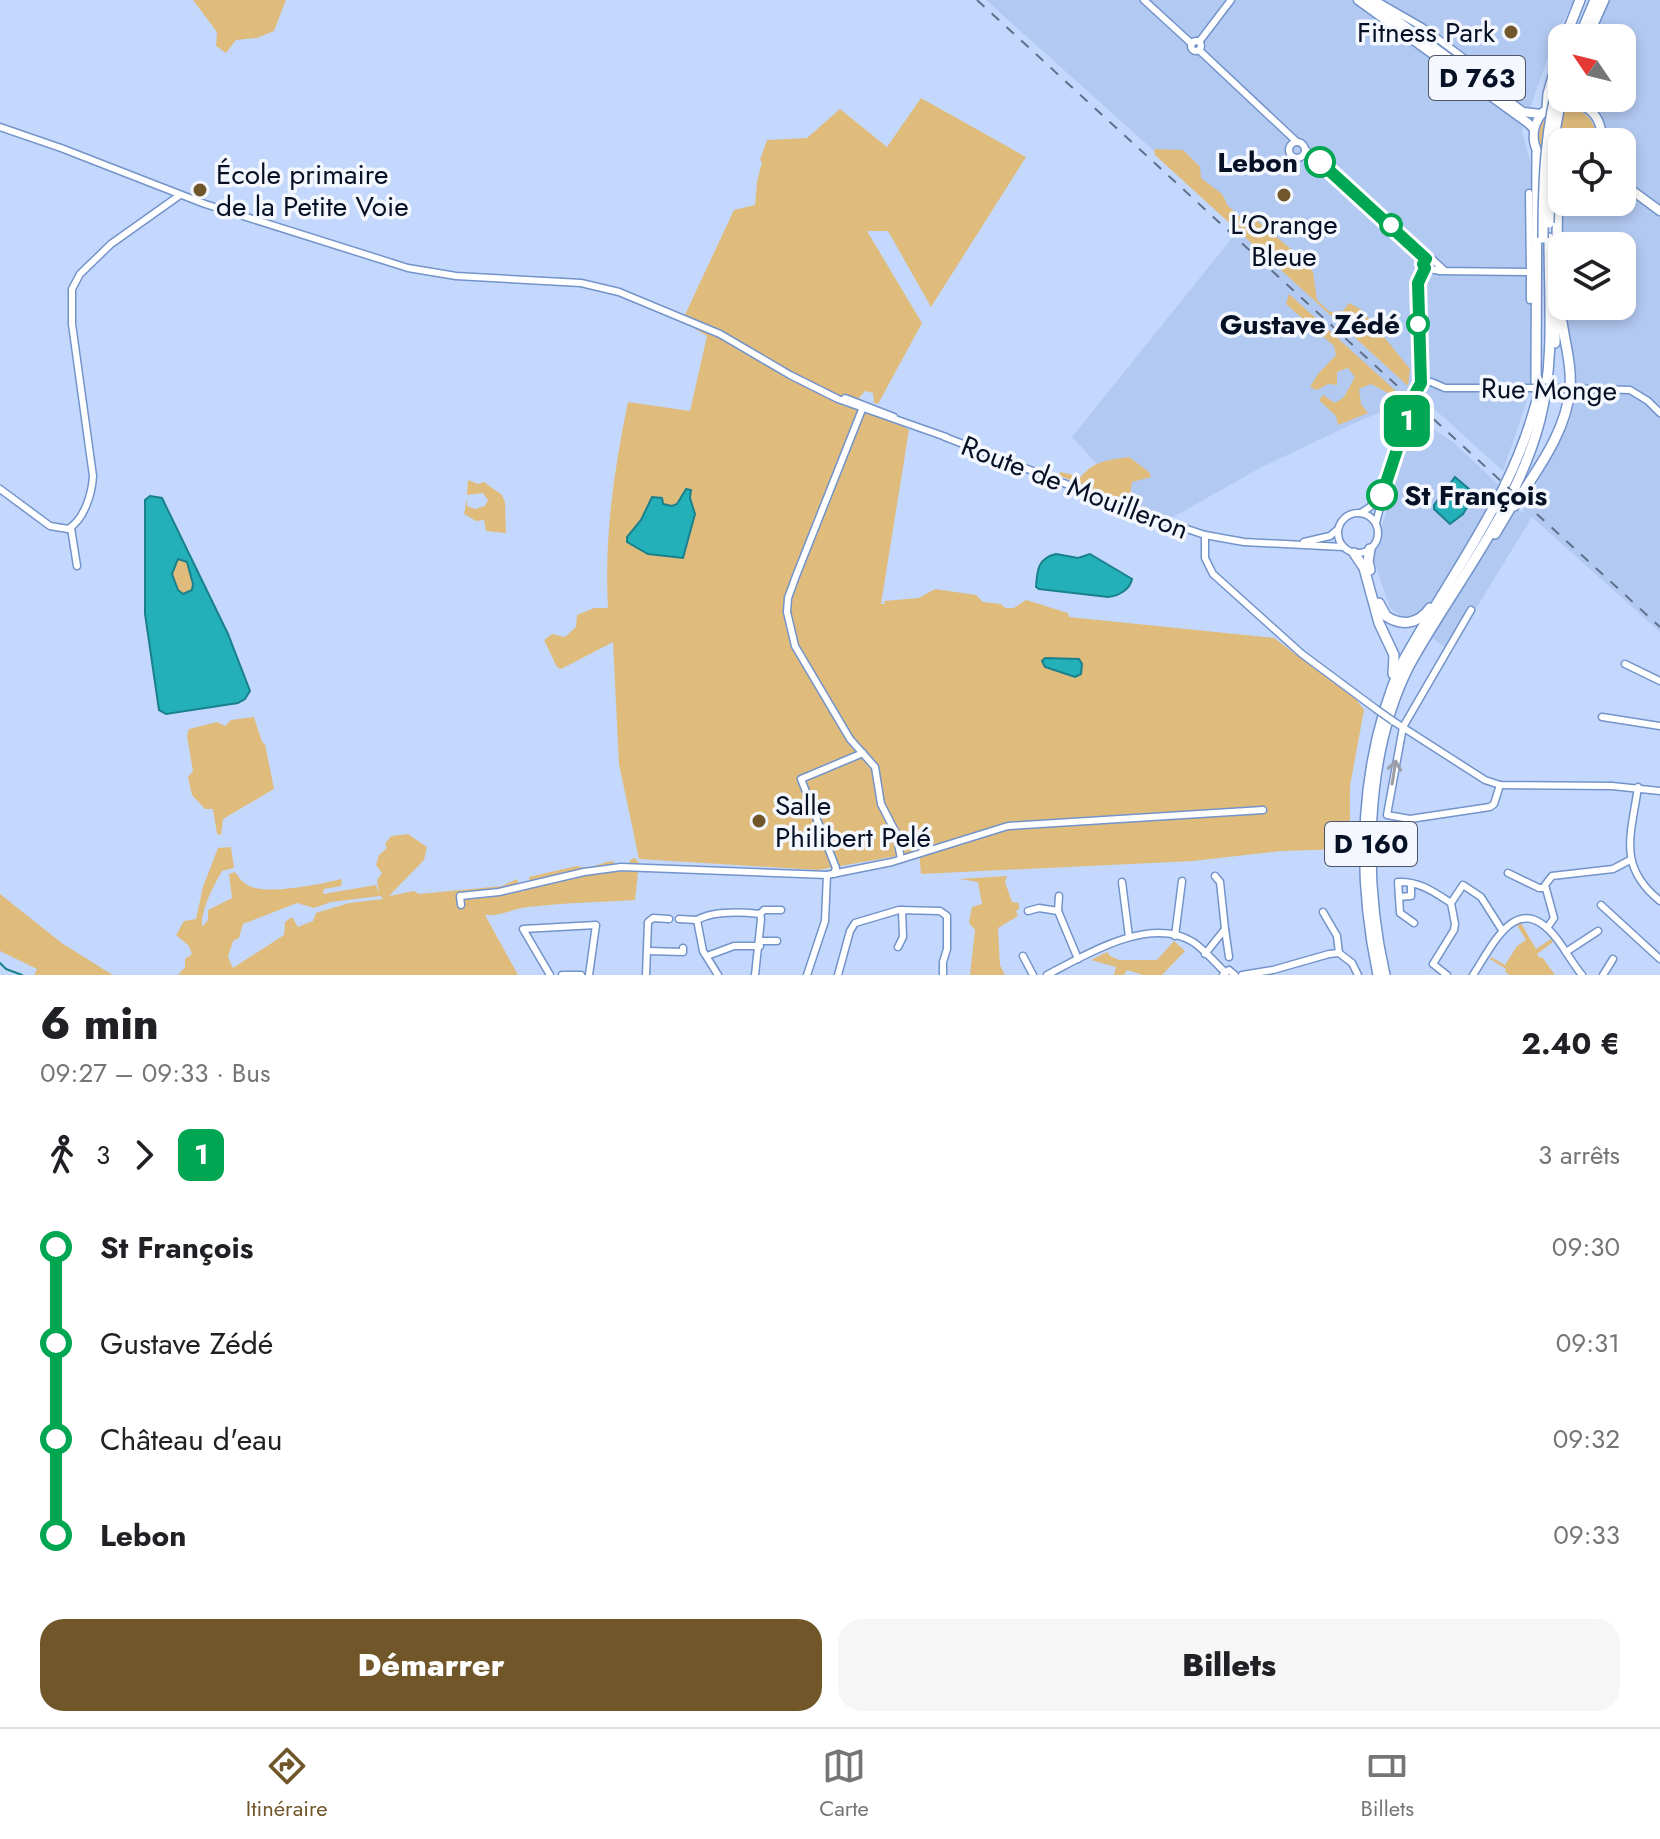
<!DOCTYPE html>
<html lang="fr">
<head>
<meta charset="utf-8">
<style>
	:root { --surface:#fff; --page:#f6f6f6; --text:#202124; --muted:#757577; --line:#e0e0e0; --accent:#705628 }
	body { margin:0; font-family:Jost,sans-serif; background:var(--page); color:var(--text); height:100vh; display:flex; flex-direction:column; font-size:30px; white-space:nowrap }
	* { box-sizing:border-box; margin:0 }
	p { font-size:26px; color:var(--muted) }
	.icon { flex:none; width:44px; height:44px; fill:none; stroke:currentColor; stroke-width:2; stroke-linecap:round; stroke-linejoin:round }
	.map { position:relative; height:975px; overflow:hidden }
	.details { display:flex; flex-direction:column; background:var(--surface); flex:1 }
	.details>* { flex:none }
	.badge { padding:0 16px; border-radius:12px; font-size:28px; line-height:52px }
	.needle { width:52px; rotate:305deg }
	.buttons { position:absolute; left:1548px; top:24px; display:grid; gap:16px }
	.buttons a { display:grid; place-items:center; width:88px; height:88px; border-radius:16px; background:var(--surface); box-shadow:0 4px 12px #0003; font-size:40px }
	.map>.badge { position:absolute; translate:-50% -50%; box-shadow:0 0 0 4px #fff }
	.legs { display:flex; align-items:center; gap:12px; height:88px; padding:0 40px; font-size:26px }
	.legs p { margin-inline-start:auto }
	.summary { display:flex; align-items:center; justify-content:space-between; height:136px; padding:0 40px }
	h1 { font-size:44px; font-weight:800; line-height:60px }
	.cta { display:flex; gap:16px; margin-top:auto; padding:16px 40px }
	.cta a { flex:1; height:92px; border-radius:24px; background:var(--accent); color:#fff; font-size:32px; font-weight:800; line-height:92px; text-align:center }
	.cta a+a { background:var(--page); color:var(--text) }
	ul { padding:0 40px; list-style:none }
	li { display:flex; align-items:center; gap:28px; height:96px; font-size:30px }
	li i { display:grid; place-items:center; width:12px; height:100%; margin:0 10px; background:currentColor }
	li i::after { content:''; width:20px; height:20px; margin:-10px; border:6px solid; border-radius:50%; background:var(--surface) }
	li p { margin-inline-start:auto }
	li:first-child i { background:linear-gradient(#0000 50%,currentColor 0) }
	li:last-child i { background:linear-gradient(currentColor 50%,#0000 0) }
	.tab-bar { display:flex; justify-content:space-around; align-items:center; height:112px; border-top:2px solid var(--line); background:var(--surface); font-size:22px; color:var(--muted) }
	.tab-bar a { display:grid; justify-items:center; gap:4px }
	.tab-bar .current { color:var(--accent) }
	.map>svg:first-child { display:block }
	.built { fill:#b2c9f1 }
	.green { fill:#e0bc7c; fill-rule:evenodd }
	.water { fill:#23b0b8; stroke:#1a808c; stroke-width:2; fill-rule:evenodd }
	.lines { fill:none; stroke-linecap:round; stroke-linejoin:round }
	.stream { stroke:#1a808c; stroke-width:2 }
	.minor-casing { stroke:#7393cb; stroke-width:9 }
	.major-casing { stroke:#7393cb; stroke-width:11 }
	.highway-casing { stroke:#7393cb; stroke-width:12 }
	.minor { stroke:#fff; stroke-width:6 }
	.major { stroke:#fff; stroke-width:8 }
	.highway { stroke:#fff; stroke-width:9 }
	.rail { stroke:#5f6f8a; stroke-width:2; stroke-dasharray:10 10; stroke-linecap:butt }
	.minor-bridge-casing { stroke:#7393cb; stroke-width:9; stroke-linecap:butt }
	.highway-bridge-casing { stroke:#7393cb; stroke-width:12; stroke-linecap:butt }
	.minor-bridge { stroke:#fff; stroke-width:6 }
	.highway-bridge { stroke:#fff; stroke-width:9 }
	.oneway { stroke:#9ba0a8 }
	.line-1-casing { stroke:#fff; stroke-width:18 }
	.line-1 { stroke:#00a651; stroke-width:12 }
	.poi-dot { fill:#705628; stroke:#f4f8fe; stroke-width:3 }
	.stop-1-dot { fill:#fff; stroke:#00a651; stroke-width:4 }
	.labels { text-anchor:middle; stroke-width:7; stroke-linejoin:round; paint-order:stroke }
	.shield { fill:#f4f8fe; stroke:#4d5666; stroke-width:2 }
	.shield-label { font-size:26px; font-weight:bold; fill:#061125 }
	.poi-label { font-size:28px; fill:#061125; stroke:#f4f8fe; text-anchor:start }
	.stop-label { font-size:28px; font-weight:bold; fill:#061125; stroke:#f4f8fe; text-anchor:end }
	.street-label { font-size:28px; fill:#061125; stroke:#f4f8fe }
</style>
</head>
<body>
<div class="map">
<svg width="1660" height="975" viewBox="0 0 1660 975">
	<rect width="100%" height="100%" fill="#c3d8fc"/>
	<g class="built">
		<polygon points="986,0 1574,0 1555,37 1522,131 1532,168 1533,383 1503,471 1420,396 1359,421 1260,468 1173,517 1150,521 1072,437 1240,228"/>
		<polygon points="1607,0 1660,0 1660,632 1532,517 1450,651 1390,608 1373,558 1400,462 1425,424 1453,442 1499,485 1522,513 1565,428 1573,398 1574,379 1563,306 1622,306 1622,246 1562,246 1562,300 1561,192 1562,202 1622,202 1622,142 1604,142 1602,115 1587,98 1622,98 1622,38 1591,38"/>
	</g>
	<g class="green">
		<polygon points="193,0 286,0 274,31 257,38 236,40 226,53 216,46 217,32"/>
		<path d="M921,98L1026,157L931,307L888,231H867L922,323L878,404L874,403L873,393L865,391L859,398L909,430L881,604H885L884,601L919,598L935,589L976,595L983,602L1001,604L1005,608H1014L1026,600L1068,613L1069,617L1274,638L1356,699L1364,710L1350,786V849L1281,851L1193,861L921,874L919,852L818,870L639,859L619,764L613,642L561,669L557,667L544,640L552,634L565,637L576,627L577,615L594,608H608C604,538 614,469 628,402L690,411L707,336L682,321L734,210L755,205L757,182L762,162L760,160L767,140L807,138L840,109L887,147Z"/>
		<path d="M1569,107C1588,112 1597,123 1596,142H1562V164C1527,153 1533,111 1569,107Z"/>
		<polygon points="1154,149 1183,150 1200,167 1201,178 1222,194 1228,206 1241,217 1256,220 1303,259 1313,272 1317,300 1330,312 1343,311 1349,303 1362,310 1410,369 1408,386 1155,155"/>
		<polygon points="1289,294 1398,393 1388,393 1371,384 1359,389 1361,404 1368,413 1338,425 1336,416 1319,400 1323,395 1335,403 1344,397 1355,377 1348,368 1337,372 1337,385 1328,384 1317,390 1310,387 1318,374 1336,355 1334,346 1286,304"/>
		<path d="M1129,457L1149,472L1151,477L1132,482L1130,496L1113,497L1058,475L1061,472L1081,477C1094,460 1110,460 1129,457Z"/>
		<polygon points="468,480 478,484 484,482 502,495 505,502 506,533 486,531 484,520 476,521 464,514 467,498 467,506 475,509 485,506 488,500 483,493 467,495"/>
		<polygon points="178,559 187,562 193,584 192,590 183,594 178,590 172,574"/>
		<polygon points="254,717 262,742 265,744 274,789 223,819 221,835 217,834 213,809 205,809 192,795 188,777 193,771 187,736 189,729 217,722 225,726 231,720"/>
		<path d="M408,834L427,847L424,860L389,896L414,891L419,894L502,886L517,879L522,892L531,887L529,877L577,866C590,871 600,862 613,861L620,872L629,870L630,860L635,858L639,863L635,900C599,902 563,903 528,907C512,909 501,916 485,915L518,975H178L185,967V959L192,954L189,946L176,935L184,921L196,919L203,887L218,848L231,847L234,868L222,871C213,887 201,909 202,927L208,920V910L232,898L229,874L235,872C239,878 243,883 249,886C269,895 321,884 342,879L341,886L324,889L323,894L376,885L379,893L377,880L382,873L376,865L379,855L387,848L385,844L391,836ZM379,894L383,899L349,903L316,913L313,921L298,927L292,917L285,922L284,935L233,968L228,957L233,941L239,938L243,924L297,903L314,908L331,902L380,896Z"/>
		<polygon points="1007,876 1005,882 1012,902 1019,903 1019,909 1016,911 1018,916 998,928 1000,965 1005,975 970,975 975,930 969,923 972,907 982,904 978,882 959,879"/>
		<polygon points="0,894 63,944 113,975 34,975 37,969 0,951"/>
		<polygon points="1521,923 1536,949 1551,939 1553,942 1537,954 1540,958 1542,957 1555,975 1510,975 1505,972 1506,969 1490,959 1491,957 1505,965 1517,946 1526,940 1517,925"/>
		<polygon points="1174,941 1185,951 1162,975 1143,975 1127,970 1124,975 1114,975 1116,967 1091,960 1107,952 1110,956 1119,960 1157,960"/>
	</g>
	<g class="water">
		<polygon points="1455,477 1475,494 1463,514 1450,524 1434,509 1434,505"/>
		<polygon points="686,489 691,490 690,498 695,514 683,558 648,554 627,542 627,537 641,520 652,497 662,498 663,504 672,506 677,504"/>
		<path d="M150,496L162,498L228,634L250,691L245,699L238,703L166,714L159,710L145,614V500ZM178,559L187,562L193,584L192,590L183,594L178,590L172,574Z"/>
		<path d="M1056,554L1078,558L1090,554L1132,579C1130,590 1118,596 1108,597L1039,589L1036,587C1037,570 1038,558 1056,554Z"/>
		<polygon points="1045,658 1079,659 1082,664 1081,674 1075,677 1045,667 1042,661"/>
	</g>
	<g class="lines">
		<polyline class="stream" points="0,963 6,969 22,975"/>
		<g class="minor-casing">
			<g id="minor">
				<polyline points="1144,0 1192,44"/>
				<polyline points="1375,0 1422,27 1469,62 1507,95"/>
				<circle cx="1196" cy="46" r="5"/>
				<polyline points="1199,42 1231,0"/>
				<polyline points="1199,50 1297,142"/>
				<polyline points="0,127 61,148 205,204 408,268 456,276 581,283 619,292 720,334 790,375 838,399 946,437"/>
				<circle cx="1297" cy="150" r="8"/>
				<polyline points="1305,149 1426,259 1432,259 1445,271"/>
				<polyline points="1529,193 1530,272"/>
				<polyline points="1425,268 1440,271 1530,272 1530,300"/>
				<polyline points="1431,382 1445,388 1531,388"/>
				<polyline points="1556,388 1630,390 1648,401 1660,413"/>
				<polyline points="845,398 894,417"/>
				<polyline points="863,407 796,576 788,598 787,612 795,646 850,739 875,767 881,804 896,833 901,859"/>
				<polyline points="945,437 1151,517 1205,535 1244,542 1343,547"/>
				<path d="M0,489L50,526L68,529C84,520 92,494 93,476L72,324V289L80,274L111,244L180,195"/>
				<circle cx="1358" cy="533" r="20"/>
				<polyline points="1361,513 1370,507 1379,493"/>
				<polyline points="1376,523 1387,479 1416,392 1421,383 1418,283 1425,268 1423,262 1426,259"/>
				<polyline points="71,528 77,566"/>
				<polyline points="1205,535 1205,558 1213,574 1302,654 1376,709"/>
				<polyline points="1304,542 1330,536 1337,530"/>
				<polyline points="1471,610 1403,727 1387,815 1410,819 1490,807 1494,804 1500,785"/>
				<polyline points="1625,664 1660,681"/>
				<polyline points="1602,717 1660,726"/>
				<polyline points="1393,721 1485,780 1500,785 1612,786 1660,791"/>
				<path d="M1638,787C1631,836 1617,866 1660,901"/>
				<polyline points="1508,873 1539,888 1545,888"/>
				<polyline points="834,874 836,868 801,779 863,753"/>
				<polyline points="1122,882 1129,937"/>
				<path d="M1411,884V896L1399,897L1398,882C1419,881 1434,892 1451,903L1455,924L1454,930L1433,964L1447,975"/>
				<polyline points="1059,896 1058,911 1078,959"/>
				<polyline points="1399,897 1400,913 1414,923"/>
				<polyline points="1451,903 1463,885 1481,897 1502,930"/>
				<polyline points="461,905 460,896 499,892 584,872 621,867 827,875 892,862 1008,826 1263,810"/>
				<polyline points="1601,905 1660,959"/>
				<polyline points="1028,911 1039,908 1058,911"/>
				<polyline points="1323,912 1337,936 1339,953"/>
				<polyline points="760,914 764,910 781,910"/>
				<polyline points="679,919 697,920"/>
				<polyline points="1547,928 1554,918 1545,885 1552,876 1613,869 1630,860"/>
				<polyline points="1225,929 1229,957"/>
				<polyline points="1175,936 1182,881"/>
				<polyline points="760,941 777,941"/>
				<polyline points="898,947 903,937 902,910"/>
				<polyline points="648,951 683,952 683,948"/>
				<polyline points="1566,952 1598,931"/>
				<polyline points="1339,953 1352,963 1358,975"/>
				<polyline points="1205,954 1225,929 1220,882 1215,876"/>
				<polyline points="707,956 734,946 760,946"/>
				<polyline points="1023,956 1033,975"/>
				<polyline points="550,975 523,929 596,925 589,975"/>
				<polyline points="562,975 581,975"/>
				<polyline points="646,975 648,922 653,918 669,919"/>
				<path d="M718,975L703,951L697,920C713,911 741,912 760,914L761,919L755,975"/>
				<polyline points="807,975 825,921 827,875"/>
				<polyline points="838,975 850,931 855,923 899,910 940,911 947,916 947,949 943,962 943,975"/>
				<path d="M1047,975C1085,955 1150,915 1193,942C1205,950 1215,963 1225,972"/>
				<polyline points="1223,975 1229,970 1235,975"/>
				<polyline points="1242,975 1273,970 1329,954 1339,953"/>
				<path d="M1473,975C1494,943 1518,888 1557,939C1566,951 1573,964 1582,975"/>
				<polyline points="1603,975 1613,959"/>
			</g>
		</g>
		<g class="major-casing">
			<g id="major">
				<polyline points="1358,0 1528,123 1534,129"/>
				<polyline points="1369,0 1523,112 1541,114"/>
				<path d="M1558,103C1584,98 1604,115 1601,142"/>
				<path d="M1543,112C1525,134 1534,162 1562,170"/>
				<polyline points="1622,183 1660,211"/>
			</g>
		</g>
		<g class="highway-casing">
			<g id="highway">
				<polyline points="1565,38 1580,0"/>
				<polyline points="1579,38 1595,0"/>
				<polyline points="1587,38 1604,0"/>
				<polyline points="1582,98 1585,106"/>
				<polyline points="1547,108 1548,94 1562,45"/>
				<polyline points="1555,343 1558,188 1562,176"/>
				<polyline points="1536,388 1537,153"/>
				<path d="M1514,506C1536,471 1566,433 1570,389C1572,364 1564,340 1561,315"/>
				<polyline points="1495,534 1514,502"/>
				<polyline points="1354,553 1364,568 1379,623 1394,655 1393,674"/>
				<polyline points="1370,570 1368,561 1370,549"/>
				<path d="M1379,603L1386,616C1401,626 1418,625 1430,608"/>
				<path d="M1378,975C1356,871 1359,761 1402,663C1454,568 1518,491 1541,383"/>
				<path d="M1385,975C1363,879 1364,755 1409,666C1453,586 1517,510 1540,420C1555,361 1549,298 1549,238"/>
			</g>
		</g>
		<use href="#minor" class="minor"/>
		<use href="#major" class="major"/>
		<use href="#highway" class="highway"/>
		<polyline class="rail" points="977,0 1660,627"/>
		<g class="minor-bridge-casing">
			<g id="minor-bridge">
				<polyline points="1531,388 1556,388"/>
				<polyline points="1376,709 1393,721"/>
			</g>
		</g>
		<g class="highway-bridge-casing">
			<g id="highway-bridge">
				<polyline points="1555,131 1562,94"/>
				<polyline points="1549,223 1550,173"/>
				<path d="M1543,238C1543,182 1545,124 1562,70"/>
			</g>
		</g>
		<use href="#minor-bridge" class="minor-bridge"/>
		<use href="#highway-bridge" class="highway-bridge"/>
	</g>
	<defs><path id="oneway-shaft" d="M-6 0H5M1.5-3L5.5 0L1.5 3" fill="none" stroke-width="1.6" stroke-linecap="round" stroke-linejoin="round" transform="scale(2)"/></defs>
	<use class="oneway" href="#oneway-shaft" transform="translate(1394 772) rotate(-81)"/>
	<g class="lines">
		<g class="line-1-casing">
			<polyline id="line-1" points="1320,162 1426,259 1423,264 1425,268 1418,283 1421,383 1416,392 1382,495"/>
		</g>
		<use href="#line-1" class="line-1"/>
	</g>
	<g class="poi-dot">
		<circle cx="1511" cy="32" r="8"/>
		<circle cx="200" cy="190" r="8"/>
		<circle cx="1284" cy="195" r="8"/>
		<circle cx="759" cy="821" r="8"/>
	</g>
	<g class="stop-1-dot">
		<circle cx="1320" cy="162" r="14"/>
		<circle cx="1391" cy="225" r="10"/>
		<circle cx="1418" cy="324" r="10"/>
		<circle cx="1382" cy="495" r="14"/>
	</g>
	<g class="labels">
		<g class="shield">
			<rect x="1429" y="56" width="96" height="44" rx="6"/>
			<rect x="1325" y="822" width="92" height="44" rx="6"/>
		</g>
		<g class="shield-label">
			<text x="1477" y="87">D 763</text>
			<text x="1371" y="853">D 160</text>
		</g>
		<g class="poi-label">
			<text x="1495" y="42" text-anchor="end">Fitness Park</text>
			<text x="216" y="184">École primaire<tspan x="216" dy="32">de la Petite Voie</tspan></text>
			<text x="1284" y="234" text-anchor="middle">L'Orange<tspan x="1284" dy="32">Bleue</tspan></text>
			<text x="775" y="815">Salle<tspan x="775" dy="32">Philibert Pelé</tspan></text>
		</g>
		<g class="stop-label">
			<text x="1298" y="172">Lebon</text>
			<text x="1400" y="334">Gustave Zédé</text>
			<text x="1404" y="505" text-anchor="start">St François</text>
		</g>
		<g class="street-label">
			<text transform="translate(1549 389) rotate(1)" y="10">Rue Monge</text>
			<text transform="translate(1075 487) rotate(21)" y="10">Route de Mouilleron</text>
		</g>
	</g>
</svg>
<div class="buttons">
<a><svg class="needle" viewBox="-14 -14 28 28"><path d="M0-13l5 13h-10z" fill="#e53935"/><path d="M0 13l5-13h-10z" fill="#757577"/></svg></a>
<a><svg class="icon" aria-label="locate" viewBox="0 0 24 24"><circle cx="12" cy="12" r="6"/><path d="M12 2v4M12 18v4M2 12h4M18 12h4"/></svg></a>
<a><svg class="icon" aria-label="layers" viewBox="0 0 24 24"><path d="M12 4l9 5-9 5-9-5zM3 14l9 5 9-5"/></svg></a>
</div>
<b class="badge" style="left:1407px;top:421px;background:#00a651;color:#fff">1</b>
</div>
<section class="details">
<div class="summary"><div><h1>6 min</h1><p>09:27 – 09:33 · Bus</p></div><b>2.40 €</b></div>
<div class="legs"><svg class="icon" aria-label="walk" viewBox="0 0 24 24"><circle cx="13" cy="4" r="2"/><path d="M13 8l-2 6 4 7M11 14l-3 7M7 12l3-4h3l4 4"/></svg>3<svg class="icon" aria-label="forward" viewBox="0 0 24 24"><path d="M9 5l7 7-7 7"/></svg><b class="badge" style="background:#00a651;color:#fff">1</b><p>3 arrêts</p></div>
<ul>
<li><i style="color:#00a651"></i><b>St François</b><p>09:30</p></li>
<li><i style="color:#00a651"></i><span>Gustave Zédé</span><p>09:31</p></li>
<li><i style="color:#00a651"></i><span>Château d'eau</span><p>09:32</p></li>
<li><i style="color:#00a651"></i><b>Lebon</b><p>09:33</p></li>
</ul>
<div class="cta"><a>Démarrer</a><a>Billets</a></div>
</section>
<nav class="tab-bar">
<a class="current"><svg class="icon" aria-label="directions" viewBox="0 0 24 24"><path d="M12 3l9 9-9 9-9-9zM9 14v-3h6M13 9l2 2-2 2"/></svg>Itinéraire</a>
<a><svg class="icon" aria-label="map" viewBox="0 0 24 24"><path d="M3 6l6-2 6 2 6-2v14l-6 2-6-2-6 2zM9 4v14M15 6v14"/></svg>Carte</a>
<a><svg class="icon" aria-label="tickets" viewBox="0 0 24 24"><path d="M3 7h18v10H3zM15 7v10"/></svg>Billets</a>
</nav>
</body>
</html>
